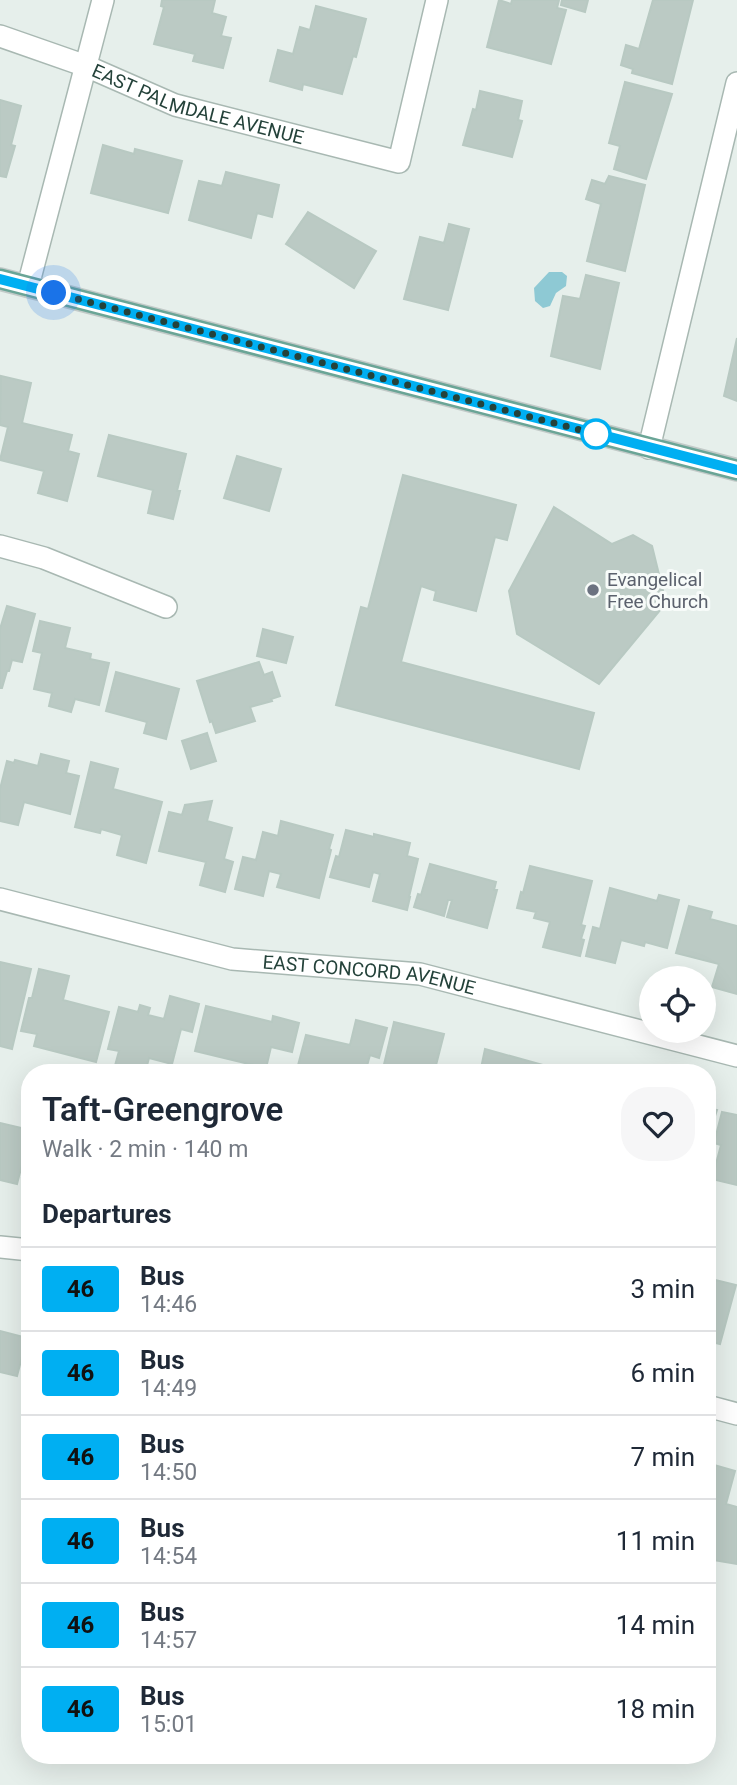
<!DOCTYPE html>
<html lang="en">
<head>
<meta charset="utf-8">
<style>
	:root { --surface:#fff; --page:#f6f6f7; --text:#1f2937; --muted:#747a83; --line:#e0e1e3 }
	body { margin:0; font-family:Roboto,sans-serif; background:var(--page); color:var(--text); height:100vh; display:flex; flex-direction:column; font-size:26px; white-space:nowrap }
	* { box-sizing:border-box; margin:0 }
	p { font-size:23px; color:var(--muted) }
	.icon { flex:none; width:38px; height:38px; fill:none; stroke:currentColor; stroke-width:2; stroke-linecap:round; stroke-linejoin:round }
	.map { position:relative; flex:1; overflow:hidden }
	.side { position:absolute; left:21px; top:1064px; width:695px; height:700px; display:flex; flex-direction:column; background:var(--surface); border-radius:28px; box-shadow:0 7px 28px #0002 }
	.side>* { flex:none }
	.badge { padding:0 14px; border-radius:5px; font-size:24px; line-height:46px }
	.tools { position:absolute; left:639px; top:966px; display:grid; gap:14px }
	.tools a { display:grid; place-items:center; width:77px; height:77px; border-radius:50%; background:var(--surface); box-shadow:0 7px 28px #0002; font-size:35px }
	.you { position:absolute; width:35px; height:35px; margin:-18px; border:5px solid #fff; border-radius:50%; background:#1a73e8; box-shadow:0 0 0 10px #1a73e833 }
	.map>.badge { position:absolute; translate:-50% -50%; box-shadow:0 0 0 4px #fff }
	h2 { padding:0 21px; font-size:26px; line-height:63px }
	.round { display:grid; place-items:center; flex:none; width:74px; height:74px; border-radius:28px; background:var(--page) }
	.head { display:flex; align-items:center; justify-content:space-between; height:119px; padding:0 21px }
	h1 { font-size:33px; font-weight:600; line-height:52px }
	ul { padding:0; list-style:none }
	li { display:flex; align-items:center; gap:21px; height:84px; padding:0 21px; border-top:2px solid var(--line) }
	li div { flex:1 }
	li b { display:block; font-size:26px }
	li em { font-style:normal }
	li .badge { min-width:77px; font-weight:700; text-align:center }
	.map>svg:first-child { display:block }
	.water { fill:#8ec9d4 }
	.building { fill:#bbcac4; stroke:#b8c9c2; stroke-width:2 }
	.lines { fill:none; stroke-linecap:round; stroke-linejoin:round }
	.minor-casing { stroke:#a8b8b2; stroke-width:24 }
	.major-casing { stroke:#c2cac8; stroke-width:24 }
	.minor { stroke:#fff; stroke-width:21 }
	.major { stroke:#6aa596; stroke-width:21 }
	.line-casing { stroke:#fff; stroke-width:16 }
	.line { stroke:#00aff2; stroke-width:10 }
	.walk { stroke:#24423a; stroke-width:7; stroke-dasharray:0 12.6 }
	.stop-dot { fill:#fff; stroke:#00aff2; stroke-width:3.5 }
	.worship-dot { fill:#6b7280; stroke:#f7fbf9; stroke-width:2.5 }
	.labels { text-anchor:middle; stroke-width:6; stroke-linejoin:round; paint-order:stroke }
	.street-label { font-size:19px; fill:#24423a; stroke:#f7fbf9 }
	.worship-label { font-size:19px; fill:#5b616d; stroke:#f7fbf9; text-anchor:start }
</style>
</head>
<body>
<div class="map">
<svg width="737" height="1785" viewBox="0 0 737 1785">
	<rect width="100%" height="100%" fill="#e6efeb"/>
	<polygon class="water" points="549,272 562,272 567,276 566,286 556,293 550,306 543,308 535,301 534,288"/>
	<g class="building">
		<polygon points="162,0 215,0 212,13 226,17 221,36 231,38 223,68 193,61 195,54 154,44 164,7 161,6"/>
		<polygon points="499,0 511,4 512,0 559,0 557,8 566,10 551,64 487,47"/>
		<polygon points="562,0 588,0 585,12 561,5"/>
		<polygon points="653,0 693,0 672,84 632,73 633,69 621,65 626,45 639,49"/>
		<polygon points="316,6 366,19 356,57 353,56 342,94 303,84 302,90 270,81 278,50 293,54 300,27 310,30"/>
		<polygon points="625,82 672,94 646,179 614,169 620,146 609,143"/>
		<polygon points="480,91 522,101 518,120 522,121 512,157 463,145 473,109 476,110"/>
		<polygon points="0,100 21,106 11,145 15,146 6,177 0,176"/>
		<polygon points="103,145 134,154 135,149 182,161 168,213 91,193"/>
		<polygon points="226,172 279,185 272,217 257,213 251,238 189,220 199,181 222,186"/>
		<polygon points="609,176 645,185 625,271 587,261 601,204 586,199 592,180 605,184"/>
		<polygon points="308,212 376,251 354,288 286,244"/>
		<polygon points="449,224 469,229 448,310 404,299 420,237 444,243"/>
		<polygon points="586,275 619,283 600,369 551,356 563,296 580,299"/>
		<polygon points="737,338 737,401 724,396"/>
		<polygon points="1,376 31,383 22,423 72,435 68,451 79,454 67,501 38,493 44,471 0,460 8,427 0,425"/>
		<polygon points="109,435 186,454 177,491 180,491 173,519 148,513 153,490 98,476"/>
		<polygon points="237,456 281,469 269,511 224,498"/>
		<polygon points="403,475 516,505 507,540 495,537 476,611 434,600 436,591 421,586 401,662 594,713 579,769 336,705 361,607 368,609"/>
		<polygon points="554,507 612,544 633,535 652,546 666,603 599,684 517,634 509,591"/>
		<polygon points="7,606 35,614 22,662 12,660 9,671 7,671 2,688 0,688 0,629"/>
		<polygon points="40,621 70,628 65,648 91,654 90,659 109,663 99,705 75,699 71,712 49,706 52,693 34,689 42,653 33,651"/>
		<polygon points="263,629 293,637 286,663 257,656"/>
		<polygon points="259,662 264,675 272,672 280,696 271,699 272,701 250,707 255,721 216,733 212,721 210,722 197,681"/>
		<polygon points="116,672 179,689 166,739 144,733 147,722 106,711"/>
		<polygon points="207,733 216,761 191,769 182,741"/>
		<polygon points="41,754 69,761 66,773 79,776 70,814 24,802 18,825 0,821 0,789 7,761 14,763 15,760 38,766"/>
		<polygon points="91,762 118,769 113,789 162,802 146,863 117,855 122,835 101,829 100,833 75,827"/>
		<polygon points="212,801 207,821 232,828 224,859 233,862 225,892 200,885 206,862 159,851 169,812 182,815 185,805"/>
		<polygon points="281,821 333,835 329,849 331,850 319,898 277,887 281,874 269,871 263,896 235,889 243,857 256,860 263,832 278,836"/>
		<polygon points="346,830 374,837 374,834 410,843 407,856 418,859 409,897 410,897 407,910 373,901 380,874 373,872 369,887 330,877 336,856 339,857"/>
		<polygon points="430,864 496,882 494,890 497,890 487,928 447,917 452,900 448,900 444,916 414,907 418,894 421,895"/>
		<polygon points="530,866 592,881 581,925 585,926 581,939 584,940 580,956 543,947 550,922 534,918 536,912 517,908 521,892 523,893"/>
		<polygon points="610,888 657,901 659,895 679,900 667,948 645,942 644,946 621,940 615,963 586,956 593,927 600,929"/>
		<polygon points="689,906 712,912 710,919 737,926 737,994 712,987 719,964 676,953"/>
		<polygon points="0,962 31,969 12,1049 0,1046"/>
		<polygon points="39,969 69,976 63,1000 109,1012 96,1062 34,1046 37,1034 21,1031 29,998 32,998"/>
		<polygon points="170,996 199,1004 192,1032 181,1029 172,1064 149,1058 145,1073 113,1073 119,1051 108,1049 119,1007 138,1012 140,1005 150,1008 148,1015 164,1019"/>
		<polygon points="206,1006 272,1022 273,1016 299,1023 292,1052 271,1047 266,1068 195,1051"/>
		<polygon points="356,1020 387,1028 379,1058 370,1055 365,1073 296,1073 306,1035 350,1045"/>
		<polygon points="394,1022 444,1034 434,1073 382,1073"/>
		<polygon points="485,1049 550,1067 549,1073 480,1073"/>
		<polygon points="707,1108 717,1110 709,1134 707,1134"/>
		<polygon points="722,1112 737,1115 737,1185 712,1179 721,1145 714,1143"/>
		<polygon points="0,1123 30,1130 30,1179 22,1177 27,1154 25,1153 17,1184 0,1180"/>
		<polygon points="707,1278 736,1285 720,1344 707,1341"/>
		<polygon points="0,1331 27,1338 17,1376 0,1372"/>
		<polygon points="707,1463 735,1471 726,1504 737,1507 737,1564 707,1559"/>
	</g>
	<g class="lines">
		<g class="minor-casing">
			<g id="minor">
				<path id="s1" d="M0,36L86,66L175,105L399,162L437,0"/>
				<polyline points="28,286 103,0"/>
				<polyline points="649,448 737,83"/>
				<polyline points="0,546 44,558 166,607"/>
				<path id="s2" d="M0,899L232,959L420,974L737,1056"/>
				<polyline points="0,1247 30,1250"/>
				<polyline points="707,1406 737,1414"/>
			</g>
		</g>
		<g class="major-casing">
			<polyline id="major" points="0,279 737,470"/>
		</g>
		<use href="#minor" class="minor"/>
		<use href="#major" class="major"/>
	</g>
	<g class="lines">
		<g class="line-casing">
			<polyline id="line" points="0,279 737,470"/>
		</g>
		<use href="#line" class="line"/>
		<polyline class="walk" points="54,293 596,434"/>
	</g>
	<circle class="stop-dot" cx="596" cy="434" r="14"/>
	<circle class="worship-dot" cx="593" cy="590" r="7"/>
	<g class="labels">
		<g class="street-label">
			<text dy="7" stroke="none"><textPath href="#s1" startOffset="210">EAST PALMDALE AVENUE</textPath></text>
			<text dy="7" stroke="none"><textPath href="#s2" startOffset="378">EAST CONCORD AVENUE</textPath></text>
		</g>
		<g class="worship-label">
			<text x="607" y="586">Evangelical<tspan x="607" dy="22">Free Church</tspan></text>
		</g>
	</g>
</svg>
<div class="tools">
<a><svg class="icon" aria-label="locate" viewBox="0 0 24 24"><circle cx="12" cy="12" r="6"/><path d="M12 2v4M12 18v4M2 12h4M18 12h4"/></svg></a>
</div>
<div class="you" style="left:54px;top:293px"></div>
<section class="side">
<div class="head"><div><h1>Taft-Greengrove</h1><p>Walk · 2 min · 140 m</p></div><a class="round"><svg class="icon" aria-label="heart" viewBox="0 0 24 24"><path d="M12 20l-8-8c-3-5 5-10 8-4 3-6 11-1 8 4z"/></svg></a></div>
<h2>Departures</h2>
<ul>
<li><span class="badge" style="background:#00aff2;color:#111">46</span><div><b>Bus</b><p>14:46</p></div><em>3 min</em></li>
<li><span class="badge" style="background:#00aff2;color:#111">46</span><div><b>Bus</b><p>14:49</p></div><em>6 min</em></li>
<li><span class="badge" style="background:#00aff2;color:#111">46</span><div><b>Bus</b><p>14:50</p></div><em>7 min</em></li>
<li><span class="badge" style="background:#00aff2;color:#111">46</span><div><b>Bus</b><p>14:54</p></div><em>11 min</em></li>
<li><span class="badge" style="background:#00aff2;color:#111">46</span><div><b>Bus</b><p>14:57</p></div><em>14 min</em></li>
<li><span class="badge" style="background:#00aff2;color:#111">46</span><div><b>Bus</b><p>15:01</p></div><em>18 min</em></li>
</ul>
</section>
</div>
</body>
</html>
